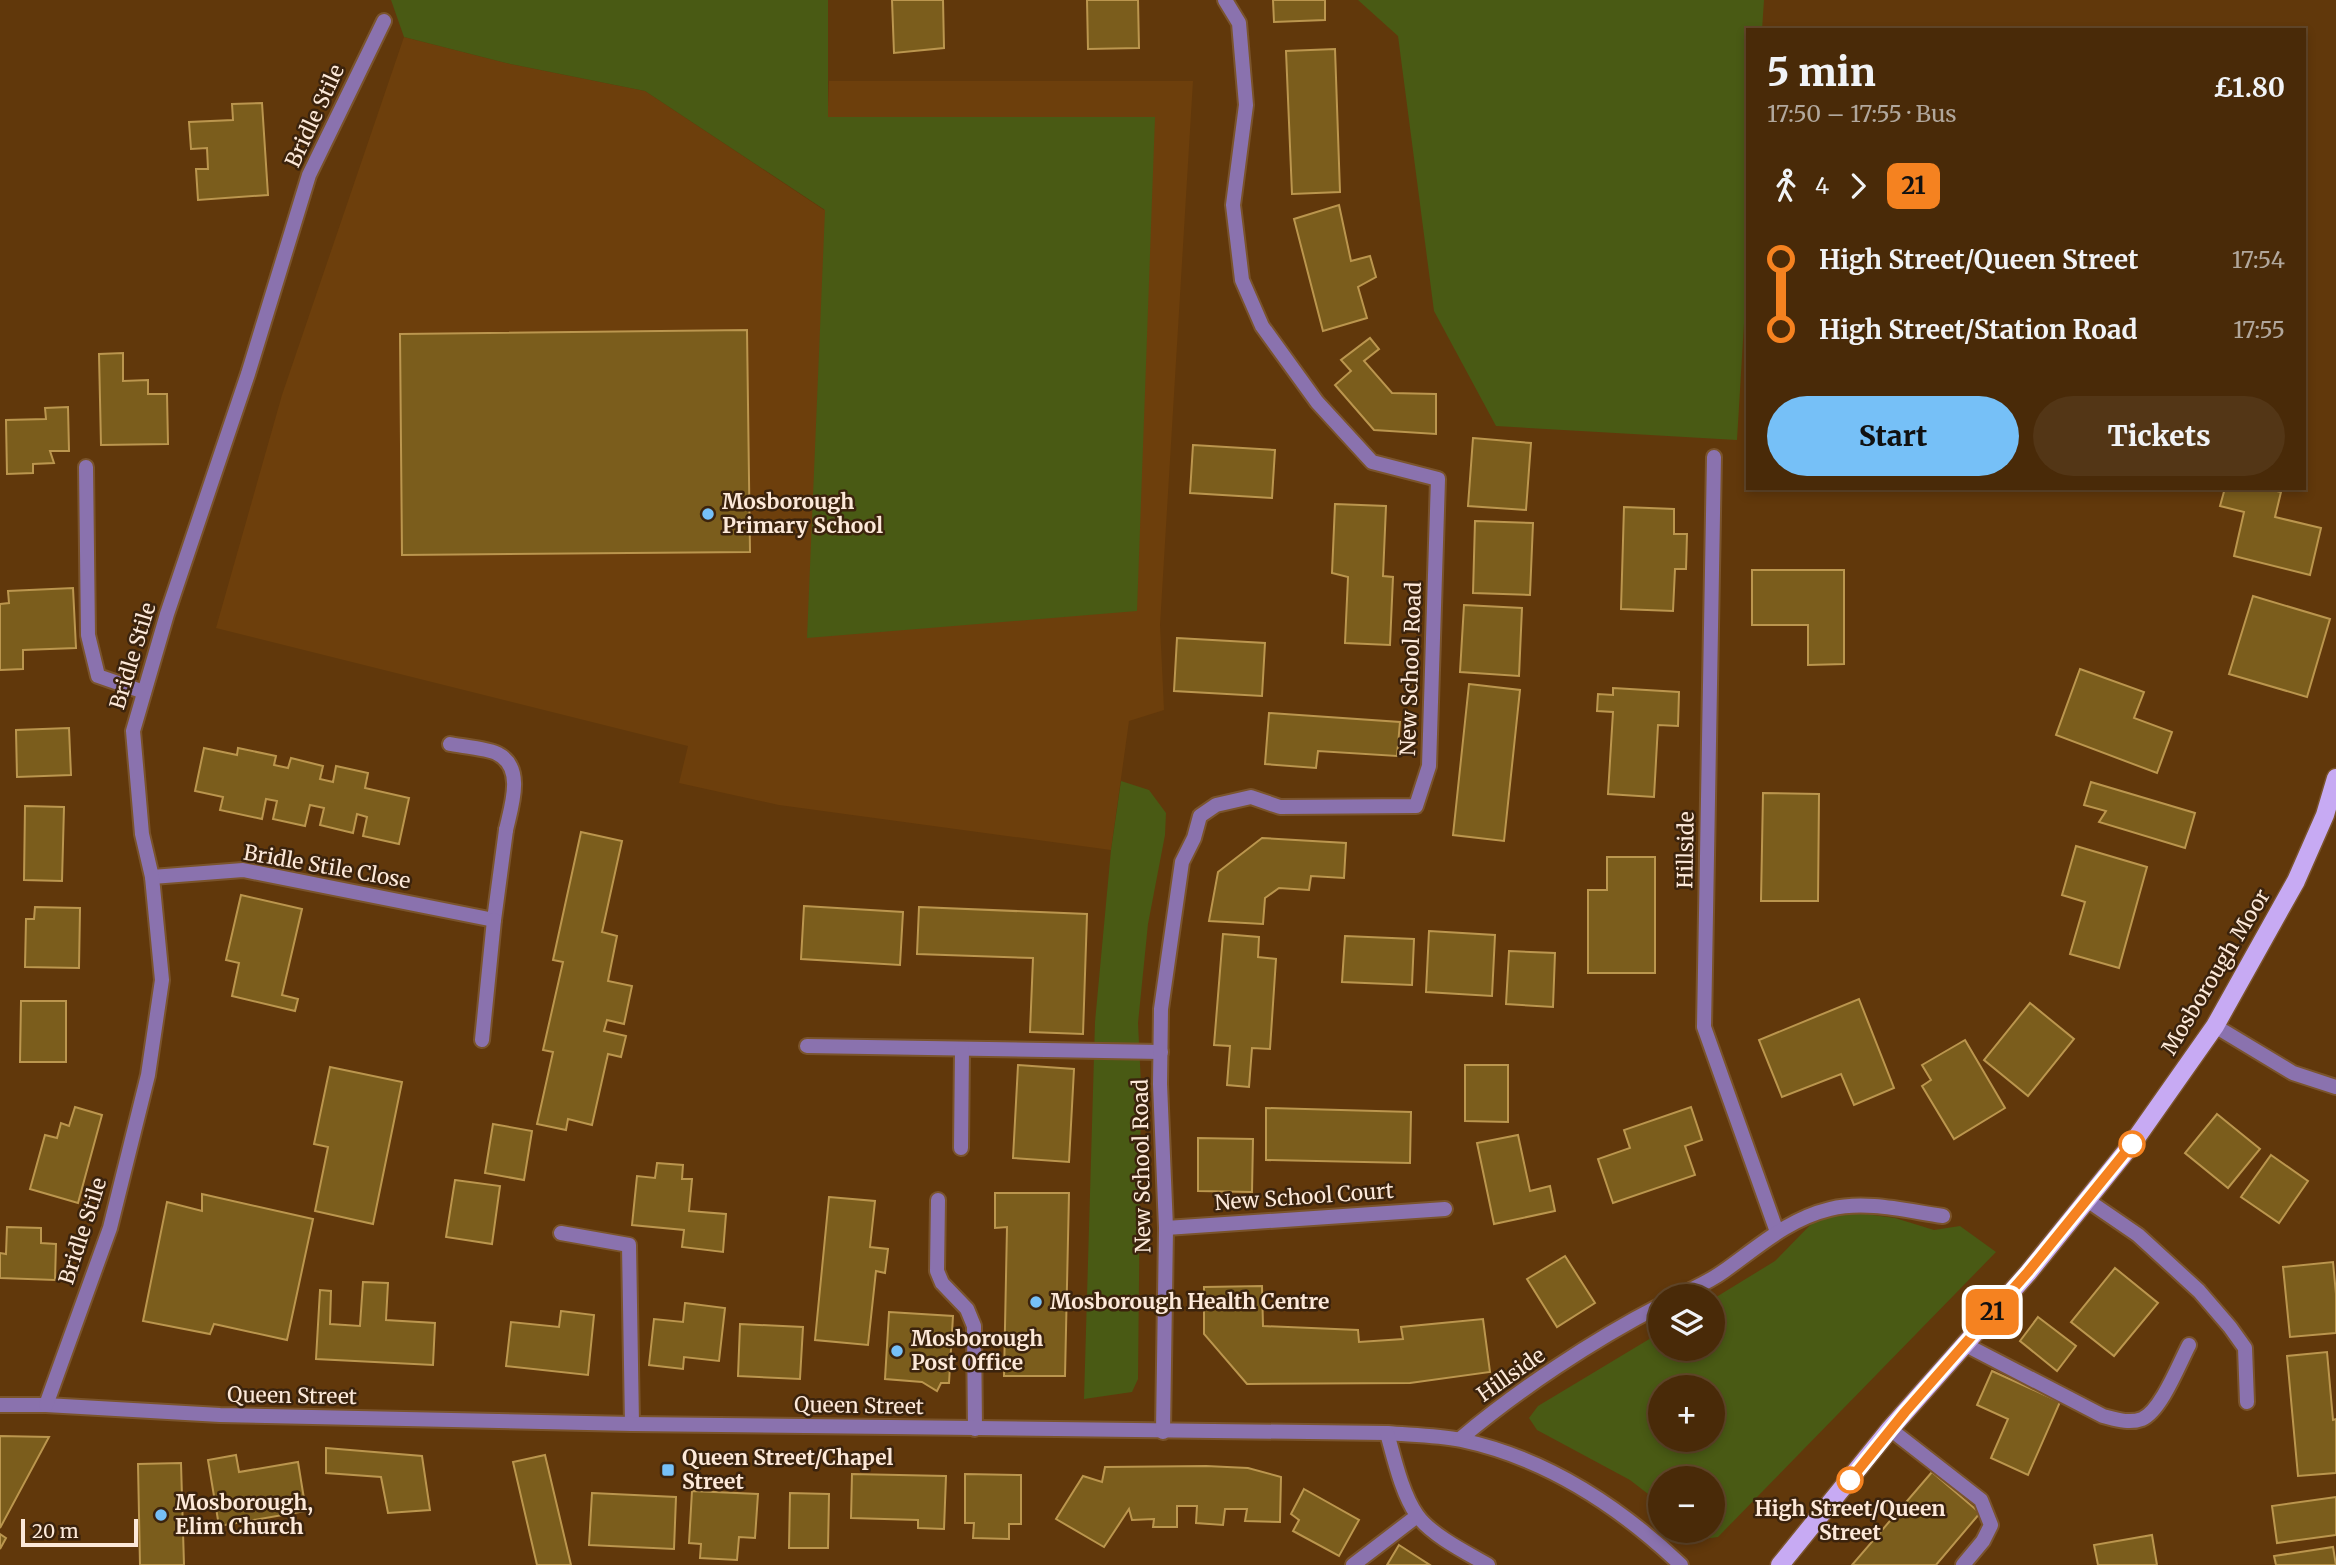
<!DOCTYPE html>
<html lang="en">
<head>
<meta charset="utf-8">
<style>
	:root { --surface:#492a08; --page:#533616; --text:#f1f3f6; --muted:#b1a79c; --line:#614629; --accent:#76c0f7 }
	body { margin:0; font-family:Merriweather,serif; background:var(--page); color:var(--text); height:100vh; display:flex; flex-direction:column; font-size:26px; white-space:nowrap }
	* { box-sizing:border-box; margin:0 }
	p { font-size:23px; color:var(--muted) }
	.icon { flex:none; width:38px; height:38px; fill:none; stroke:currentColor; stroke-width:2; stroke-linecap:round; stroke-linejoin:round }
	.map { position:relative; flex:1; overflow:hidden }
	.sheet { position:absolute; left:1746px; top:28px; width:560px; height:462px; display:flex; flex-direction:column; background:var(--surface); border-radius:0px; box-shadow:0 4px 10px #0003,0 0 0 2px var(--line) }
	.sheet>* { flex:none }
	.badge { padding:0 14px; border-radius:10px; font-size:24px; line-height:46px }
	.buttons { position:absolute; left:1648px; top:1284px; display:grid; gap:14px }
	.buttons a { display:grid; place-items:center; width:77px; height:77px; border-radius:50%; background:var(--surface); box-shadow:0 4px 10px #0003,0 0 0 2px var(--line); font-size:35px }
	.scale { position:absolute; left:21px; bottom:18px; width:117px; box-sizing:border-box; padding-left:7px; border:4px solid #fde9d9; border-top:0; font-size:19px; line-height:24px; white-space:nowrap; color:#fde9d9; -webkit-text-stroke:5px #3b230d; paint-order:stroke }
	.map>.badge { position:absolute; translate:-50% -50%; box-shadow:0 0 0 4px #fff }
	.legs { display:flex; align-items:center; gap:10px; height:77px; padding:0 21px; font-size:23px }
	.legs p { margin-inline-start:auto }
	.overview { display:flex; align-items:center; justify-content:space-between; height:119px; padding:0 21px }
	h1 { font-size:38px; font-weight:800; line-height:52px }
	.action { display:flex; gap:14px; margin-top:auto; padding:14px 21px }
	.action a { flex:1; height:80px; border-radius:42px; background:var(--accent); color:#111; font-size:28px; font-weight:800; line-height:80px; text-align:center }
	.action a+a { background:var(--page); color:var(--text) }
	ul { padding:0 21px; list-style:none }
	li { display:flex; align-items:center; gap:24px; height:70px; font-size:26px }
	li i { display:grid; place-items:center; width:10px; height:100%; margin:0 9px; background:currentColor }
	li i::after { content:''; width:18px; height:18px; margin:-9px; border:5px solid; border-radius:50%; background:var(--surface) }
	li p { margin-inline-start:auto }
	li:first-child i { background:linear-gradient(#0000 50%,currentColor 0) }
	li:last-child i { background:linear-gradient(currentColor 50%,#0000 0) }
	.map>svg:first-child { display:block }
	.built { fill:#6d3f0c }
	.green { fill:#495a14; fill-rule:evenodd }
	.building { fill:#7b5d1c; stroke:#bb964e; stroke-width:2 }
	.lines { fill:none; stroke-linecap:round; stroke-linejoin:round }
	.lane-casing { stroke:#7a542c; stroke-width:18 }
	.street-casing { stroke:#7a542c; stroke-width:18 }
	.primary-casing { stroke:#7a542c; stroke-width:21 }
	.lane { stroke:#8a72ae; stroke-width:14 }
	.street { stroke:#8a72ae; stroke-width:14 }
	.primary { stroke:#c7aaf3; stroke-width:18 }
	.line-1-casing { stroke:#fff; stroke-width:16 }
	.line-1 { stroke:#f58220; stroke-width:10 }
	.poi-dot { fill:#76c0f7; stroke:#3b230d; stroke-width:2.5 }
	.stop-1-dot { fill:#fff; stroke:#f58220; stroke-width:3.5 }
	.labels { text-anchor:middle; stroke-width:5; stroke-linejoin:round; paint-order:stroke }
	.street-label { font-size:21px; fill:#fde9d9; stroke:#3b230d }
	.poi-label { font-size:21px; font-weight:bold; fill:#fde9d9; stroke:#3b230d; text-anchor:start }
	.stop-label { font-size:21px; font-weight:bold; fill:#fde9d9; stroke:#3b230d }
</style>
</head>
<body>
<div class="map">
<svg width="2336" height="1565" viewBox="0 0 2336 1565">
	<rect width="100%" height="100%" fill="#61380b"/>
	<polygon class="built" points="404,37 506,63 645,91 824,210 829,81 1193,81 1160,625 1164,710 1129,721 1111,850 779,805 679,783 688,746 216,628 282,395"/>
	<g class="green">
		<polygon points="391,0 828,0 828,117 1155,117 1137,611 807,638 825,210 645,91 506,63 404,37"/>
		<polygon points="1358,0 1764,0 1762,30 1748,30 1748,257 1737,440 1496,426 1434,311 1398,36"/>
		<polygon points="1121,781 1149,790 1166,813 1165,835 1148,924 1138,1023 1141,1084 1138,1379 1132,1392 1084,1399 1095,1022 1111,850"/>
		<path d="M1844,1211L1895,1218L1934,1230L1960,1226L1996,1252L1718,1537L1703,1539L1694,1531H1713V1479H1661V1504L1630,1480L1537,1430L1529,1418L1538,1406L1661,1332V1349H1713V1299L1775,1261L1817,1218ZM1661,1388H1713V1440H1661Z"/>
	</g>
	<g class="building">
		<polygon points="892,0 943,0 944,48 894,53"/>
		<polygon points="1087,0 1138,0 1139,48 1088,49"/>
		<polygon points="1273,0 1325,0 1325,20 1274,22"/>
		<polygon points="1335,49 1340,192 1292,194 1286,51"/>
		<polygon points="262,103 268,195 198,200 196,169 208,169 207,148 191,149 189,122 233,120 232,104"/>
		<polygon points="1339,205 1351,261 1370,256 1376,277 1358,287 1367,318 1323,331 1294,219"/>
		<polygon points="747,330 750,552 402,555 400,334"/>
		<polygon points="1370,338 1379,349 1364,361 1392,393 1436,394 1436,434 1374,430 1335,385 1351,371 1341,360"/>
		<polygon points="123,353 123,381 148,380 148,394 167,394 168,444 101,445 99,354"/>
		<polygon points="68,407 69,451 50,451 54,463 33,464 33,473 7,474 6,420 46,419 45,408"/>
		<polygon points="1473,438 1531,443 1526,510 1468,506"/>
		<polygon points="1193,445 1275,450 1272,498 1190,493"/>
		<polygon points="2225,488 2264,488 2281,492 2275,517 2321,528 2310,575 2234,556 2244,512 2220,506"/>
		<polygon points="1335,504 1386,506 1383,576 1393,577 1390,645 1345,643 1348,577 1332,573"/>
		<polygon points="1624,507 1674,509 1674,534 1687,534 1686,569 1675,569 1673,611 1621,609"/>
		<polygon points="1475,521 1533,523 1530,595 1473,593"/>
		<polygon points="1752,570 1844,570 1844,664 1808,665 1808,625 1752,625"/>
		<polygon points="73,588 76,648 23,650 23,669 0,670 0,604 9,603 8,591"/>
		<polygon points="2253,596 2330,619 2307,697 2229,674"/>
		<polygon points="1464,605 1522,608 1519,676 1460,672"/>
		<polygon points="1177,638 1265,643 1262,696 1174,691"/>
		<polygon points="2080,669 2144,692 2134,718 2172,732 2157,773 2056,735"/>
		<polygon points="1469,684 1520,690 1504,841 1453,835"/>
		<polygon points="1613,688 1679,692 1678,726 1658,725 1654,797 1608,794 1613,712 1597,711 1598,694 1613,695"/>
		<polygon points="1269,713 1400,722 1397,756 1318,751 1316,768 1265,764"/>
		<polygon points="69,728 71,775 17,777 16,730"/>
		<polygon points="204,748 237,755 238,748 276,756 274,765 288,768 291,758 323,766 320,779 333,782 336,766 368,773 365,788 409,798 399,844 363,836 367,817 357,814 353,833 320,825 324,808 310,805 305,826 273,819 277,801 266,799 262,819 220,810 223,797 195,791"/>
		<polygon points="2091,782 2195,813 2185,848 2099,822 2106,811 2084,805"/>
		<polygon points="1763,793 1819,794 1818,901 1761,901"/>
		<polygon points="25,806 64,807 62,881 24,880"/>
		<polygon points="581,832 622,841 602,932 617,936 608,981 632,986 624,1024 607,1020 604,1031 626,1036 621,1057 608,1054 592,1125 568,1119 566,1130 537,1124 553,1052 543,1050 563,962 553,960"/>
		<polygon points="1262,838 1346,843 1344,878 1311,876 1309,890 1279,888 1265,898 1263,924 1209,921 1218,872"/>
		<polygon points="2076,846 2147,867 2119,968 2070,954 2085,902 2062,895"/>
		<polygon points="1607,857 1655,857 1655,973 1588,973 1588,890 1607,890"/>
		<polygon points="241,895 302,909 282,995 298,999 295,1011 232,996 239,963 226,960"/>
		<polygon points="804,906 903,912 900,965 801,959"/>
		<polygon points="35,907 80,908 79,968 25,967 26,919 34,919"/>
		<polygon points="919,907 1087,914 1083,1034 1030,1032 1033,958 917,954"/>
		<polygon points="1429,931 1495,935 1492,996 1426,992"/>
		<polygon points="1223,934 1259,937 1258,957 1276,959 1270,1049 1252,1048 1249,1087 1227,1085 1230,1046 1214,1045"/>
		<polygon points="1345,936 1414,939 1412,985 1342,982"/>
		<polygon points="1509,951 1555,953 1553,1007 1506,1004"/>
		<polygon points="1859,999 1894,1088 1854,1105 1841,1074 1782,1097 1759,1040"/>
		<polygon points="21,1001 66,1001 66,1062 20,1062"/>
		<polygon points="2030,1003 2074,1039 2028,1096 1984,1060"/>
		<polygon points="1965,1040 2005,1108 1954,1139 1922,1086 1931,1080 1922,1065"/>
		<polygon points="1018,1065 1074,1069 1069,1162 1013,1158"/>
		<polygon points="1465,1065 1508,1065 1508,1122 1465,1121"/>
		<polygon points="330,1067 402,1082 373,1224 315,1211 328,1147 314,1144"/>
		<polygon points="75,1107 102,1115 78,1203 30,1189 45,1135 57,1138 61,1123 69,1126"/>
		<polygon points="1691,1107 1702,1140 1685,1146 1695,1175 1613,1203 1598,1159 1630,1148 1624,1130"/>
		<polygon points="1266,1108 1411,1112 1410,1163 1266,1160"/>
		<polygon points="2217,1114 2260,1149 2228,1188 2185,1153"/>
		<polygon points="493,1124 532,1131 524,1180 485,1173"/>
		<polygon points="1518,1135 1530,1191 1550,1186 1555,1211 1494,1224 1477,1143"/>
		<polygon points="1198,1138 1253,1139 1252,1192 1198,1191"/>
		<polygon points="2271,1155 2308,1181 2279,1223 2241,1197"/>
		<polygon points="657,1163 683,1165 682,1179 692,1179 689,1211 726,1214 723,1252 682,1247 684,1230 632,1225 637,1176 655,1178"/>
		<polygon points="455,1180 500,1186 492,1244 446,1237"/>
		<polygon points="995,1193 1069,1193 1065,1376 1004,1376 1007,1227 995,1228"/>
		<polygon points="202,1194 313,1219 287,1340 214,1324 210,1334 143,1321 167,1202 202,1211"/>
		<polygon points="829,1197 875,1201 870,1247 888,1249 885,1273 876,1271 868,1345 815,1340"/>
		<polygon points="7,1227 41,1228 41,1243 56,1244 55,1280 0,1278 0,1253 6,1254"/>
		<polygon points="1565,1256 1595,1303 1557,1327 1527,1279"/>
		<polygon points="2333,1262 2336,1294 2336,1333 2290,1337 2283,1267"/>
		<polygon points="2115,1268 2158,1303 2114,1356 2071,1322"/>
		<polygon points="363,1282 388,1283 386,1320 435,1323 433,1365 316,1359 320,1290 331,1291 330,1324 360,1326"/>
		<polygon points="1262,1286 1263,1326 1358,1330 1359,1342 1403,1339 1401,1327 1483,1319 1490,1372 1410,1383 1247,1384 1204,1334 1204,1287"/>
		<polygon points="685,1303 725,1308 719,1361 684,1357 683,1369 649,1365 654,1319 683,1322"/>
		<polygon points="561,1311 594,1315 588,1375 506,1366 511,1322 559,1327"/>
		<polygon points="889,1312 953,1316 949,1383 941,1383 937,1391 922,1382 885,1379"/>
		<polygon points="2038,1317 2076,1346 2057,1371 2020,1341"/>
		<polygon points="740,1324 803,1327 800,1379 738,1376"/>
		<polygon points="2327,1352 2333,1420 2336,1419 2336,1473 2298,1476 2287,1356"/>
		<polygon points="1992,1371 2060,1402 2028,1475 1991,1458 2008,1419 1977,1405"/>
		<polygon points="0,1436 49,1437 0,1528"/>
		<polygon points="326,1448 422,1456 430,1510 388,1513 381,1477 326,1473"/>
		<polygon points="236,1455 239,1472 298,1462 306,1511 219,1526 208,1460"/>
		<polygon points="545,1455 571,1565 537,1565 513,1462"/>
		<polygon points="181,1463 184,1565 140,1565 138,1464"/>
		<polygon points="1206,1466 1248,1468 1281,1477 1280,1522 1245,1521 1247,1509 1225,1509 1223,1525 1196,1523 1197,1506 1177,1506 1177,1527 1153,1527 1154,1519 1132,1520 1129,1509 1104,1547 1056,1519 1083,1476 1102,1482 1105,1467"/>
		<polygon points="1932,1472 1980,1513 1936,1565 1852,1565"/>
		<polygon points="852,1474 946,1476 944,1529 918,1528 918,1520 851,1518"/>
		<polygon points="965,1474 1021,1475 1021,1524 1009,1524 1009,1539 973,1538 974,1523 965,1523"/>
		<polygon points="1304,1489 1359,1520 1339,1556 1293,1531 1299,1520 1291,1514"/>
		<polygon points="692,1491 758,1494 755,1538 739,1537 737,1560 700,1558 701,1544 689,1543"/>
		<polygon points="592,1493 676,1497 674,1549 589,1545"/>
		<polygon points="790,1493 829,1494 828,1548 789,1548"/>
		<polygon points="2336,1497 2336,1535 2277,1543 2272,1506"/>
		<polygon points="0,1534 6,1538 0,1549"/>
		<polygon points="2152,1535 2157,1565 2098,1565 2094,1545"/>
		<polygon points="1399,1545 1430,1565 1387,1565"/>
		<polygon points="2333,1547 2336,1565 2276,1565 2274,1556"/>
	</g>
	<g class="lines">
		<g class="lane-casing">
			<g id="lane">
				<polyline points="1714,457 1704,1027 1777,1232"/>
				<polyline points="86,467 88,635 98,676 144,692"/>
				<path d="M450,744C460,746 491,749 498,754C525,768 511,807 506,830"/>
				<polyline points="807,1046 1161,1052"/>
				<polyline points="961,1148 962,1049"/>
				<polyline points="938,1200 937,1271 942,1283 967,1309 974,1326 975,1429"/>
				<polyline points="2087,1200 2138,1235 2199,1291 2230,1327 2245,1348 2247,1402"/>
				<path d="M1964,1344L2103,1416C2115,1419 2129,1424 2142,1419C2161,1411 2179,1364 2189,1345"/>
				<polyline points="1890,1429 1981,1500 1991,1525 1983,1541 1963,1565"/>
				<polyline points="1353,1565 1417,1516"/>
			</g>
		</g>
		<g class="street-casing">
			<g id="street">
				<polyline points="152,877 243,870 494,920 506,830"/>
				<polyline points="2215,1026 2293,1073 2336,1087"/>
				<polyline points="482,1040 494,920"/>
				<polyline points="1166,1228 1445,1209"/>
				<polyline points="561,1233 629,1245 632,1424"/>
				<path d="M1676,1297C1692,1289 1709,1282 1724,1271C1758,1247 1788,1219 1830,1209C1866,1200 1907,1211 1943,1216"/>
				<path d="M0,1405H46L220,1415L632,1424L1387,1433C1411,1435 1437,1435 1461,1440C1546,1458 1619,1506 1681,1565"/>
				<polyline points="46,1405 110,1228 148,1075 162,980 152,877 142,834 133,731 167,614 248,374 309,175 384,21"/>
				<polyline points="1163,1432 1166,1228 1160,1084 1161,1009 1182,862 1194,838 1200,816 1216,805 1251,797 1280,807 1416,806 1429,766 1438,479 1372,462 1317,402 1262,326 1242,280 1233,205 1246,105 1239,23 1225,0"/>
				<path d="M1387,1433C1394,1458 1402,1494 1417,1515C1431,1535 1467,1553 1488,1565"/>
				<path d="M1460,1439C1518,1390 1593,1340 1661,1305"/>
			</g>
		</g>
		<g class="primary-casing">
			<polyline id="primary" points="1780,1565 1890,1429 2028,1273 2132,1144 2215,1026 2296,881 2325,815 2336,778"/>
		</g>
		<use href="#lane" class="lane"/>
		<use href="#street" class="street"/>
		<use href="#primary" class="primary"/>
	</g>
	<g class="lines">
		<g class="line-1-casing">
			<polyline id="line-1" points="1850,1480 1905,1412 2028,1272 2132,1144"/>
		</g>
		<use href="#line-1" class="line-1"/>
	</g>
	<g class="poi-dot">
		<circle cx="708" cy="514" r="7"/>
		<circle cx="1036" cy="1302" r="7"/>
		<circle cx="897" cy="1351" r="7"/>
		<rect x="661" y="1463" width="14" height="14" rx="3.5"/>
		<circle cx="161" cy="1515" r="7"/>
	</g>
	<g class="stop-1-dot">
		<circle cx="2132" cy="1144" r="12"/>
		<circle cx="1850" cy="1480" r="12"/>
	</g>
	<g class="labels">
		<g class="street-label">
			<text transform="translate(315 116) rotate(-65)" y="7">Bridle Stile</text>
			<text transform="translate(133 656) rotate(-73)" y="7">Bridle Stile</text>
			<text transform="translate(1411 669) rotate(-88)" y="7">New School Road</text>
			<text transform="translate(1686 850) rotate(-89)" y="7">Hillside</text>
			<text transform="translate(327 867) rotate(10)" y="7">Bridle Stile Close</text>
			<text transform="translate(2216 972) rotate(-59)" y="7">Mosborough Moor</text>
			<text transform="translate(1142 1166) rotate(-91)" y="7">New School Road</text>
			<text transform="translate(1304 1197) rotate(-4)" y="7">New School Court</text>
			<text transform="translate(83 1231) rotate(-72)" y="7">Bridle Stile</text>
			<text transform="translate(1511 1375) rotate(-35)" y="7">Hillside</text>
			<text transform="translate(292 1396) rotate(1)" y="7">Queen Street</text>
			<text transform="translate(859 1406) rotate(1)" y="7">Queen Street</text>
		</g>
		<g class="poi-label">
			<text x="722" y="509">Mosborough<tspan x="722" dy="24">Primary School</tspan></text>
			<text x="1050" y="1309">Mosborough Health Centre</text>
			<text x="911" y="1346">Mosborough<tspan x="911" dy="24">Post Office</tspan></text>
			<text x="682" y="1465">Queen Street/Chapel<tspan x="682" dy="24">Street</tspan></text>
			<text x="175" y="1510">Mosborough,<tspan x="175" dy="24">Elim Church</tspan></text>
		</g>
		<g class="stop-label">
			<text x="1850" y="1516">High Street/Queen<tspan x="1850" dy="24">Street</tspan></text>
		</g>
	</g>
</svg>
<div class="buttons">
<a><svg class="icon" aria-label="layers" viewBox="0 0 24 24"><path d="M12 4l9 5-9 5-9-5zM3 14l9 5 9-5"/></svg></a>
<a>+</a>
<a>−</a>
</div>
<div class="scale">20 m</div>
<b class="badge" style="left:1992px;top:1312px;background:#f58220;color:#111">21</b>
<section class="sheet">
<div class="overview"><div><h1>5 min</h1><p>17:50 – 17:55 · Bus</p></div><b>£1.80</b></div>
<div class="legs"><svg class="icon" aria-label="walk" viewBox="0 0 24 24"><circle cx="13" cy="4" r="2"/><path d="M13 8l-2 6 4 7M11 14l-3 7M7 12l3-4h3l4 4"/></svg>4<svg class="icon" aria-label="forward" viewBox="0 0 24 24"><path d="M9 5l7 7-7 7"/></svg><b class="badge" style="background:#f58220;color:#111">21</b></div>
<ul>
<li><i style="color:#f58220"></i><b>High Street/Queen Street</b><p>17:54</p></li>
<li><i style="color:#f58220"></i><b>High Street/Station Road</b><p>17:55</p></li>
</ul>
<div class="action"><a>Start</a><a>Tickets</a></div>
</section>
</div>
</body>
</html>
